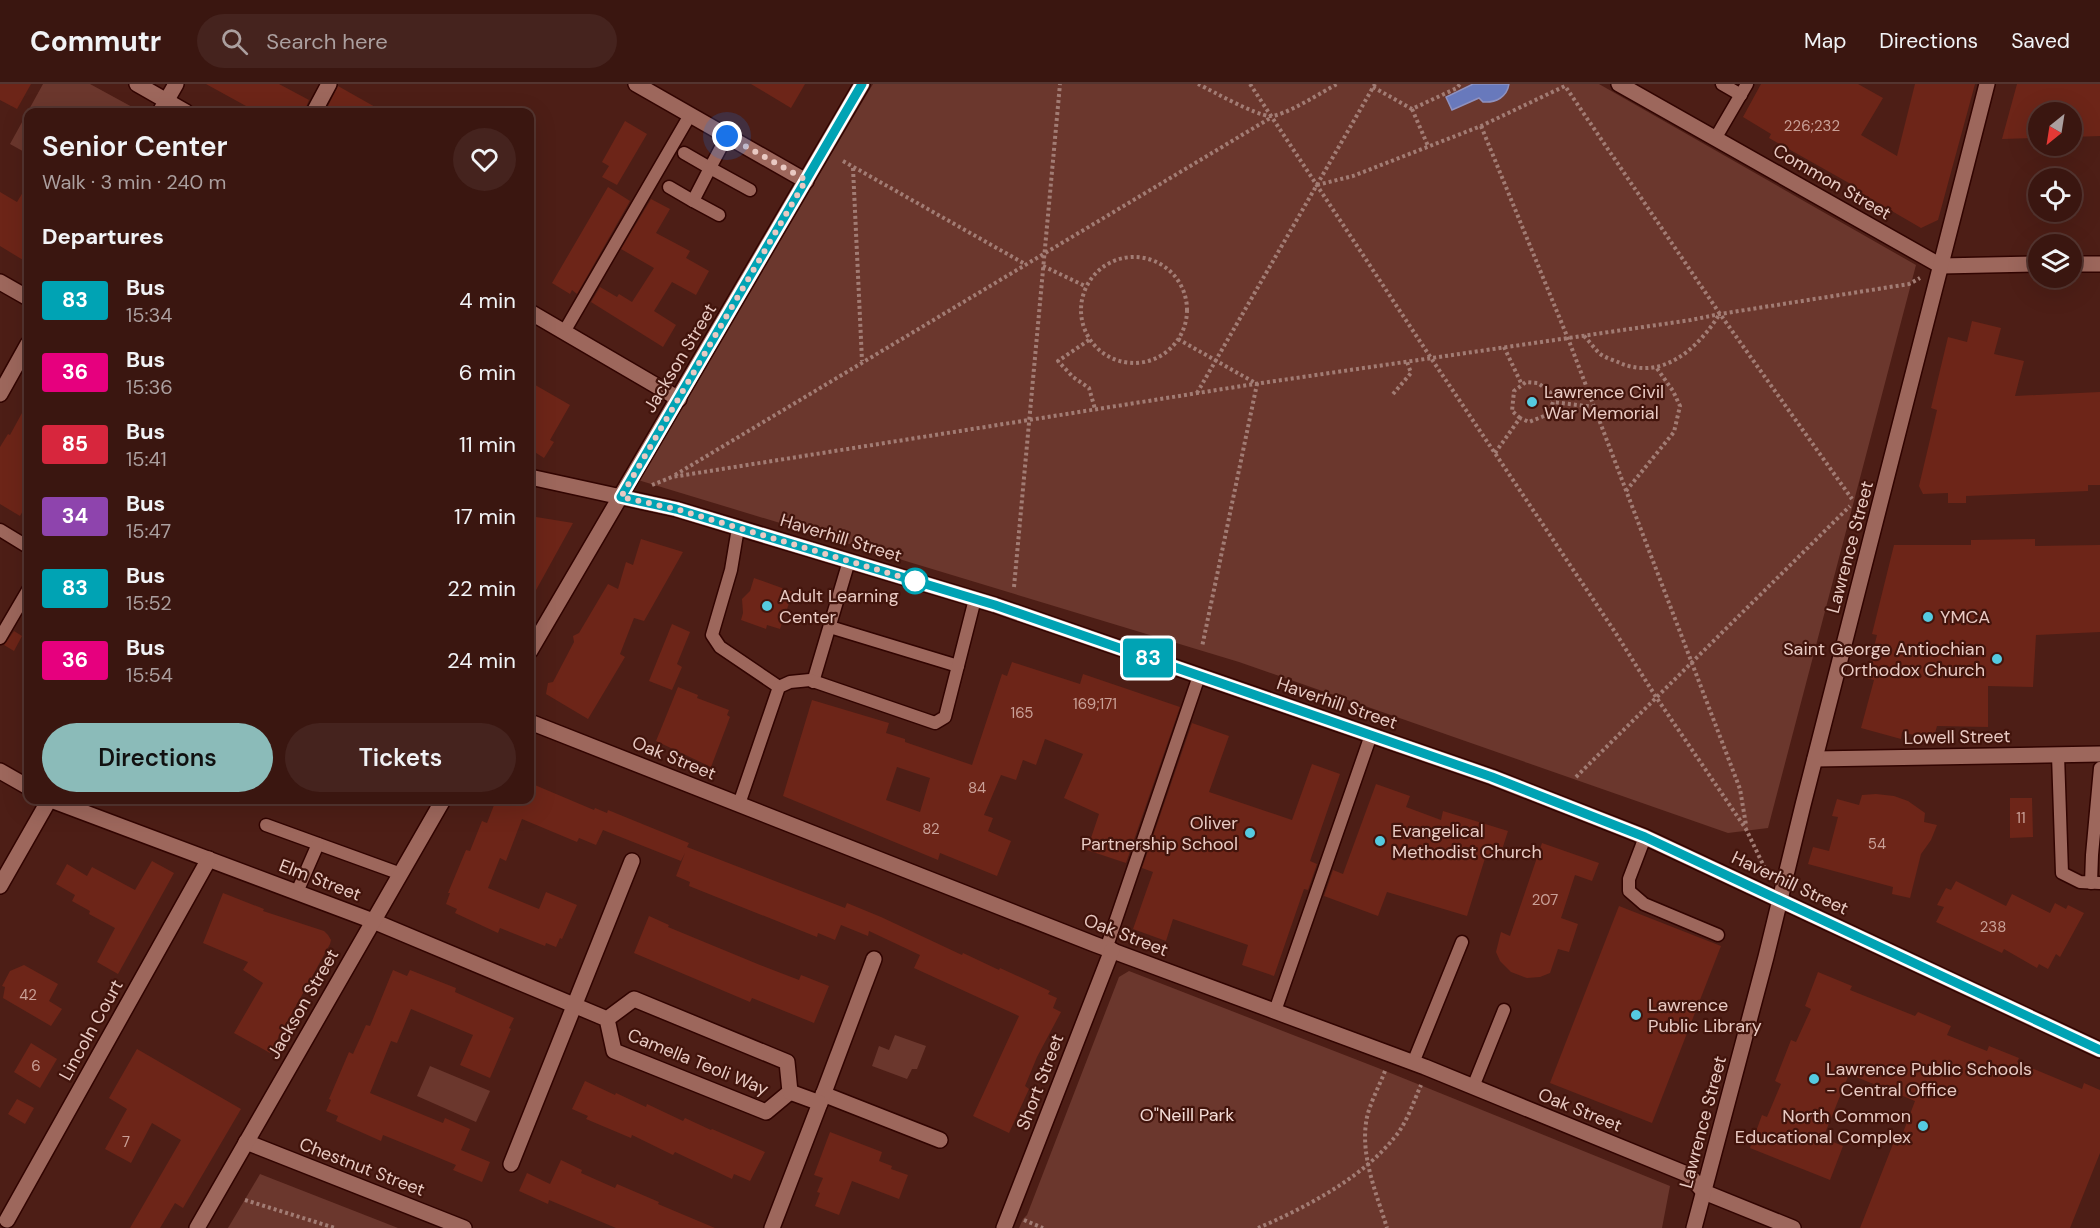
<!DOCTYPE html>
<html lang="en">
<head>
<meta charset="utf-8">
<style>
	:root { --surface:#3a1610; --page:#45231e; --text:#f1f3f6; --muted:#ab9f9f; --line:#543530; --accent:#8bbbb9 }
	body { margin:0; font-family:"DM Sans",sans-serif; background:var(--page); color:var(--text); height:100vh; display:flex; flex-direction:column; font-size:22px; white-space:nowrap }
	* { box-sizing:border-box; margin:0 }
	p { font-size:20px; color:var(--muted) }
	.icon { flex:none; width:33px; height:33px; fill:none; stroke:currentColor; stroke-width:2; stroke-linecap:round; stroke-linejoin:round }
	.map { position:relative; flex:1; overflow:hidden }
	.sheet { position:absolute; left:24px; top:24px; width:510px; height:696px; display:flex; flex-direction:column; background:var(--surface); border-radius:12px; box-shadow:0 6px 24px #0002,0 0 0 2px var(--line) }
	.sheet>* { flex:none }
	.badge { padding:0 12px; border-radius:4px; font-size:21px; line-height:39px }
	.needle { width:39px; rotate:210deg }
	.buttons { position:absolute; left:2028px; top:18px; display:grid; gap:12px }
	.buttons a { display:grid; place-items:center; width:54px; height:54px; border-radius:50%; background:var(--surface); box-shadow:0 6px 24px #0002,0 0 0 2px var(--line); font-size:30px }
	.you { position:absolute; width:30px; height:30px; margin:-15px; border:4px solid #fff; border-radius:50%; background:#1a73e8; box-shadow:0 0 0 9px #1a73e833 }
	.map>.badge { position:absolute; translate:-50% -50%; box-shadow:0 0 0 3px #fff }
	h2 { padding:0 18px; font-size:22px; line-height:54px }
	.round { display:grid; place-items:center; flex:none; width:63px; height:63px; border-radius:32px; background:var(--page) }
	.headline { display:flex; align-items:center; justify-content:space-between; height:102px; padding:0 18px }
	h1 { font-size:28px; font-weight:600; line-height:45px }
	.cta { display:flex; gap:12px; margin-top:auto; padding:12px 18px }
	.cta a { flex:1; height:69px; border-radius:36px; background:var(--accent); color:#111; font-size:24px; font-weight:600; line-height:69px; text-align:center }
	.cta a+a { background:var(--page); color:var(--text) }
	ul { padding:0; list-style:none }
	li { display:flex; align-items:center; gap:18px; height:72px; padding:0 18px }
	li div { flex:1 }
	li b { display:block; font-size:22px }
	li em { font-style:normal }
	li .badge { min-width:66px; font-weight:700; text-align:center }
	header { display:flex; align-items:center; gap:36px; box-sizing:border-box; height:84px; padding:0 30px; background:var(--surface); border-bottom:2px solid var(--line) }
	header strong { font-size:28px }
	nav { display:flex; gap:33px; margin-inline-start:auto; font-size:21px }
	.search { width:420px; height:54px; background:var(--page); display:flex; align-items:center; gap:15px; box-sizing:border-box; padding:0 21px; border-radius:33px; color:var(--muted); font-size:22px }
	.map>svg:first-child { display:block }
	.green { fill:#6b372d }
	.water { fill:#6879bc; stroke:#8f91be; stroke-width:1.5 }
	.building { fill:#6d2518; fill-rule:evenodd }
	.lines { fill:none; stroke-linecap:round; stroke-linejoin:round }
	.service-casing { stroke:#310401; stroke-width:15 }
	.minor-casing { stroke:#310401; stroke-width:18 }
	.tertiary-casing { stroke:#310401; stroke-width:18 }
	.secondary-casing { stroke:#310401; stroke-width:18 }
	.path { stroke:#a27c74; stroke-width:4; stroke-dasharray:3 3; stroke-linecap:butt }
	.service { stroke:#9d675c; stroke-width:12 }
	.minor { stroke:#9d675c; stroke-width:15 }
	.tertiary { stroke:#9d675c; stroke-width:15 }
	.secondary { stroke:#9d675c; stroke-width:15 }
	.line-casing { stroke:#fff; stroke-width:14 }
	.line { stroke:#00a3b4; stroke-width:9 }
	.walk { stroke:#e9cac3; stroke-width:6; stroke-dasharray:0 10.8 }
	.poi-dot { fill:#55cae0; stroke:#42140c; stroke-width:2 }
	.stop-dot { fill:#fff; stroke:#00a3b4; stroke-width:3 }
	.labels { text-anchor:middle; stroke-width:4.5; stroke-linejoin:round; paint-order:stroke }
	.number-label { font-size:15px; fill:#caa198 }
	.street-label { font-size:18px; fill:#e9cac3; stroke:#42140c }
	.poi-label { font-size:18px; fill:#e9cac3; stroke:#42140c; text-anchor:start }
	.park-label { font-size:18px; fill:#f5ddd8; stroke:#42140c }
</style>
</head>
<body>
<header>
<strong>Commutr</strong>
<div class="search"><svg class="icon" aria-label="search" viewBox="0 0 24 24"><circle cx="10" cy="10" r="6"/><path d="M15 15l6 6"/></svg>Search here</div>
<nav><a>Map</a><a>Directions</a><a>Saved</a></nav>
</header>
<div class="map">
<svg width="2100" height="1144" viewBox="0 0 2100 1144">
	<rect width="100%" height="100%" fill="#4d1e16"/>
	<g class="green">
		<polygon points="43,0 90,0 134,24 131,28 28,28 28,70 10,60"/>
		<polygon points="873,0 1599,0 1916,181 1768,744 1728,749 1239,578 638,396"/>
		<polygon points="1129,887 1378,984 1670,1102 1662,1144 1019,1144 1023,1135 1027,1131 1119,893"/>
		<polygon points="895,951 926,962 917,985 912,985 907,995 872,982 879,962 889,966"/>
		<polygon points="430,982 490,1007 476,1038 417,1012"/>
		<polygon points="260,1090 398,1144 228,1144"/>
	</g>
	<path class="water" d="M1473,0H1509C1507,13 1496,19 1483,18L1479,14L1452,26L1446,13Z"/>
	<g class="building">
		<polygon points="0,0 31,0 17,25 0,16"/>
		<polygon points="206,0 279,0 309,16 304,28 257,28"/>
		<polygon points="751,0 805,0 791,24"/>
		<polygon points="1761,0 1858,0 1883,14 1861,51 1897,72 1915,0 1975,0 1938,136 1921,144 1854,105 1856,103 1769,54 1771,50 1743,33"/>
		<polygon points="2017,0 2100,0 2100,52 2072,53 2072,28 2038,28 2038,54 2002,55"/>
		<polygon points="338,2 384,28 325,28"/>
		<polygon points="625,37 647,50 617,101 602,93 609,82 602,78"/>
		<polygon points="28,100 28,179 0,162 0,108 17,118"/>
		<polygon points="608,103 630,117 577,210 572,206 570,210 552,199"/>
		<polygon points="651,115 670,125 656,149 690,167 686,174 709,187 696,211 672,198 654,227 676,241 663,263 591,218 600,203 617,213 619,210 632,218 654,184 621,165"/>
		<polygon points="1972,237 2001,244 1994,270 2024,277 2015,312 2100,308 2100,401 2088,401 2088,407 1966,412 1966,419 1948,419 1948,409 1923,410 1919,402 1937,326 1931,324 1948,253 1967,258"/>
		<polygon points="530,298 570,321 550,356 554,358 544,374 530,365"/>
		<polygon points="28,318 28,418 20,432 0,420 0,363 8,350 10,351"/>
		<polygon points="530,432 573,439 530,517"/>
		<polygon points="641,455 683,468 644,537 634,534 620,570 625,573 588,635 546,610 548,599 553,598 574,558 573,552 579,549 608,500 618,505 626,478 633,481"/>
		<polygon points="2035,455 2035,462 2100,461 2100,548 2036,551 2033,603 1988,602 1988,643 1937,642 1933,656 1902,648 1901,655 1861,644 1874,596 1866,594 1877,551 1872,550 1894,461 1971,461 1971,456"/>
		<polygon points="754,494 793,508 780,545 767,541 766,545 741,536 743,529 742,515 750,507"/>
		<polygon points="672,540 690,548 677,580 682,583 672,606 649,597"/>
		<polygon points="14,547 22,552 14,567 4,561"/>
		<path d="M1012,578L1080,600L1083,590L1180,623L1126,779L1087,766L1099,730L1064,714L1083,670L1045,655L1036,681L1023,676L1016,696L1001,691L984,731L993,734L988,747L1011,757L997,792L940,769L938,776L783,712L812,616L889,639L886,649L905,655V658L972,681L1002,590L1007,592ZM897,683L930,694L920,728L886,716Z"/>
		<polygon points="678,603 698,611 697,614 729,626 727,631 730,633 711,683 656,657"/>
		<polygon points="1192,639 1229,652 1209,708 1292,736 1312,680 1340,690 1310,777 1317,780 1308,806 1304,805 1274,892 1242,881 1248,861 1173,835 1166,857 1133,845 1153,788 1142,784"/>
		<polygon points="530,699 594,726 595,724 607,729 608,726 689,759 687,763 845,824 847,819 881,833 962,871 963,869 999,886 1000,884 1050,907 1048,910 1057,914 1053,924 1061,928 1037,973 1025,1002 1029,1005 1009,1049 973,1032 1019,932 914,884 920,871 869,847 868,852 841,841 835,856 818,849 817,853 689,802 690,798 676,792 685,769 681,777 603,746 596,761 579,754 577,758 522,735 506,777 500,774 488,804 539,825 546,808 577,821 562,855 560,854 556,863 546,859 545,862 500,844 498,849 455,829 457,825 446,820 450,809 448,809 466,766 470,767 482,737 487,739 496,716 530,716"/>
		<polygon points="1376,700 1410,712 1406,723 1441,736 1443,727 1508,747 1499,775 1486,771 1467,832 1387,808 1378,832 1324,812 1333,786 1343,790"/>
		<polygon points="1876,710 1894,712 1908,717 1925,729 1924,738 1937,741 1931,756 1921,770 1910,814 1892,810 1893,803 1808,780 1813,763 1829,767 1838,733 1832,732 1837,715 1859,721 1862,711"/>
		<polygon points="2010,714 2032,714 2033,753 2010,754"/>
		<polygon points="1542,759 1599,779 1592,797 1575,791 1561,834 1578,840 1569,868 1558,865 1550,889 1540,893 1527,894 1511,888 1500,877 1496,868 1501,848 1510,852"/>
		<polygon points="152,777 174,789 118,890 97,878 115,844 89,830 90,827 72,817 75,811 56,800 67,780 87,792 92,783 135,806"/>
		<polygon points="1956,797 2006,822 2012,810 2050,829 2055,819 2066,825 2068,821 2084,829 2060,873 2056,870 2048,885 2039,880 2037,884 2004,865 2002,869 1936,838 1944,823 1937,821 1946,804 1951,806"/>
		<polygon points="223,809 264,825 263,827 324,847 328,851 331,856 330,860 270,969 234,949 263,899 243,886 248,878 203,859"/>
		<polygon points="1619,822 1721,862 1652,1039 1550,999"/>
		<polygon points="649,832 669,841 668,843 760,881 799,896 801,891 829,902 814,939 752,914 750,918 634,869"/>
		<polygon points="24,881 58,900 49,917 62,925 51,942 3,914 5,903 2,902 10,887"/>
		<polygon points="393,886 407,892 410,886 456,904 455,908 514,934 509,944 511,945 490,994 460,981 473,951 411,925 397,959 391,957 370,1009 443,1039 445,1034 470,1045 461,1066 490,1078 482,1098 453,1086 456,1081 425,1068 383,1051 381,1057 336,1037 338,1032 326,1027 331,1016 329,1015 349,968 353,970 366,941 370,942"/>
		<polygon points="1818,888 1852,902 1850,906 1915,932 1918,928 1951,942 1947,951 1987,967 1989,962 2019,974 2017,978 2082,1005 2084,999 2100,1006 2100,1069 2070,1144 1860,1144 1893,1060 1898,1062 1915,1017 1849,990 1823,1054 1843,1062 1830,1096 1750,1064 1762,1031 1767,1033 1781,1000 1775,997 1791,956 1796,958 1811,925 1805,922"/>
		<polygon points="31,959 57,975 40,1004 14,988"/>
		<polygon points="137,965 241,1025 183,1124 175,1119 160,1144 130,1144 181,1056 152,1039 131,1079 105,1065 127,1025 109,1014"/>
		<polygon points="585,997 615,1011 616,1009 646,1023 647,1020 683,1037 685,1034 711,1046 712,1045 765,1068 750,1097 734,1090 732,1095 675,1068 673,1071 632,1051 631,1054 586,1035 588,1032 572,1025"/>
		<polygon points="17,1015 34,1024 25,1040 8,1030"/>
		<polygon points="830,1048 882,1068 879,1077 892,1082 891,1085 908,1091 899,1115 852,1097 839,1131 815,1122 820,1109 817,1108 823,1094 814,1091"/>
		<polygon points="561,1076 582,1086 581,1089 615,1104 617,1100 659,1118 658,1120 715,1144 616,1144 549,1116 548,1120 519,1107 527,1089 550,1100"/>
	</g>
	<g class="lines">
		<g class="service-casing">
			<g id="service">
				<polyline points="1722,0 1741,11"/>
				<polyline points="1715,55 1747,0"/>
				<polyline points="684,69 710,84 727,52"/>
				<polyline points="669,103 693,117"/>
				<polyline points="719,131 693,117 710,84 750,106"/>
				<polyline points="564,248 690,31"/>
				<polyline points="738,444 731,486 712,551 720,563 779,603"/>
				<polyline points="0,446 28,463"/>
				<polyline points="830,543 958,582"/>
				<polyline points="0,554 28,506"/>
				<polyline points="813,598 849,477"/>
				<polyline points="2058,671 2062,789 2080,798 2100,799"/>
				<polyline points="739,720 779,603 790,598 810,596 935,639 945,633 975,515"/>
				<polyline points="266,741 401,790"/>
				<polyline points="1645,753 1629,795 1629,807 1644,820 1718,851"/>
				<polyline points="2091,799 2092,771 2100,684"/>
				<polyline points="297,808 318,760"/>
				<polyline points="1106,865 1199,592"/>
				<polyline points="1275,927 1371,651"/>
				<polyline points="1413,979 1462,858"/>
				<polyline points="1473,1003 1504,926"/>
			</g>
		</g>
		<g class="minor-casing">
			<g id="minor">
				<polyline points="137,0 186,28"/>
				<polyline points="636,0 806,97"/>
				<polyline points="314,28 329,0"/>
				<polyline points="530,228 679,315"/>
				<polyline points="530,638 1094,860 1425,983 1689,1091 1704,1108 1793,1144"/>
				<polyline points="0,687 28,703"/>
				<polyline points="51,716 373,837 607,935 614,967 766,1028 790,1008 787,978 634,915 607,935"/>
				<polyline points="823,1010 940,1056"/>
				<polyline points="820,1019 874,875"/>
				<polyline points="246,1058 464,1144"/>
				<polyline points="511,1080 632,777"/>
				<polyline points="7,1136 209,775"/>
				<polyline points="772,1144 820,1019 790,1008"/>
				<polyline points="1004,1144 1112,866"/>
			</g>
		</g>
		<g class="tertiary-casing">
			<g id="tertiary">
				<polyline points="160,28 176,0"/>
				<polyline points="0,310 28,260"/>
				<polyline points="1815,675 2100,670"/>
			</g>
		</g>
		<g class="secondary-casing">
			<g id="secondary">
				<polyline points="1619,0 1941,182 2038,180"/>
				<polyline points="2072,180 2100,180"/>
				<polyline points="0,198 28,214"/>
				<polyline points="530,393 676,425 995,521 1492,693 1645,753 2100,966"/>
				<polyline points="530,567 862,0"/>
				<polyline points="0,802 49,716"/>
				<polyline points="197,1144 443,716"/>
				<polyline points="1694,1144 1766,873 1803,721 1987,0"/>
			</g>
		</g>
		<g class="path">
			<path d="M1198,0C1214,8 1255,31 1270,32C1283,33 1324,7 1337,0"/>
			<polyline points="1250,0 1431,274 1615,548 1656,613 1746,745 1768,791"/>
			<polyline points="1373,3 1412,25 1457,4 1460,0"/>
			<polyline points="1412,25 1428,62"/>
			<polyline points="1481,42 1569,257 1740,705 1746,741"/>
			<polyline points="843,77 1025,180"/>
			<polyline points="853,84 862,277"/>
			<polyline points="1317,101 1353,92 1481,42 1565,2 1720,230 1852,415"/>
			<circle cx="1134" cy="226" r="53"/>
			<polyline points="1043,182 1085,202"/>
			<path d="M1584,252C1589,257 1594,264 1599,269C1605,274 1614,276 1620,279C1663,297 1698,264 1719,231"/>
			<polyline points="1178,255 1257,300 1202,563"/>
			<polyline points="1089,256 1058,277 1073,293 1089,304 1095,325"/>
			<polyline points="1504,263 1522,301"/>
			<polyline points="1197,309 1375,0"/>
			<polyline points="1393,310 1411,289 1407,278"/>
			<polyline points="1520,334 1512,327 1514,307 1526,298 1538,299 1550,308 1553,318"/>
			<polyline points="1495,369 1520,334 1529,338 1549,330 1553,318 1594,323"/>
			<polyline points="675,391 1272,33"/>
			<polyline points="652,401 672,393 1248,301 1691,236 1720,230 1909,200 1920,194"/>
			<polyline points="1626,407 1674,348 1680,322 1673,307 1656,283"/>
			<polyline points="1014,503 1060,0"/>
			<polyline points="1576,693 1850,422"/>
			<path d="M1385,987C1379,1003 1368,1022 1366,1039C1361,1074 1377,1111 1387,1144"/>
			<polyline points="245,1116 335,1144"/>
			<polyline points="1024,1136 1043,1144"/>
			<path d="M1258,1144C1305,1124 1362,1094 1394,1054C1407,1039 1413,1019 1421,1001"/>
		</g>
		<use href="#service" class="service"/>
		<use href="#minor" class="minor"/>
		<use href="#tertiary" class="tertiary"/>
		<use href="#secondary" class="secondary"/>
	</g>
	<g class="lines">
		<g class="line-casing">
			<polyline id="line" points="862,0 621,413 676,425 995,521 1492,693 1645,753 2100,966"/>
		</g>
		<use href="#line" class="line"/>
		<polyline class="walk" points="727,52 806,96 621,413 676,425 915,497"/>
	</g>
	<g class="poi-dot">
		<circle cx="1532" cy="318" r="6"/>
		<circle cx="767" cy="522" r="6"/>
		<circle cx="1928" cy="533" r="6"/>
		<circle cx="1997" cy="575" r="6"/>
		<circle cx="1250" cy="749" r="6"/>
		<circle cx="1380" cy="757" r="6"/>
		<circle cx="1636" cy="931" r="6"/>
		<circle cx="1814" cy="995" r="6"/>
		<circle cx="1923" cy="1042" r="6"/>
	</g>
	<circle class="stop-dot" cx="915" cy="497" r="12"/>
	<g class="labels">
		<g class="number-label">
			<text x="1812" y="47">226;232</text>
			<text x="1095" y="625">169;171</text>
			<text x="1022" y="634">165</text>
			<text x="977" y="709">84</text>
			<text x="2021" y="739">11</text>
			<text x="931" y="750">82</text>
			<text x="1877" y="765">54</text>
			<text x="1545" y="821">207</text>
			<text x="1993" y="848">238</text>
			<text x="28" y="916">42</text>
			<text x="36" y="987">6</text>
			<text x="126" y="1063">7</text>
		</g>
		<g class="street-label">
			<text transform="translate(1832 98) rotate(30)" y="6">Common Street</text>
			<text transform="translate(680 274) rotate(-59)" y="6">Jackson Street</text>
			<text transform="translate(841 454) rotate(17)" y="6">Haverhill Street</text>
			<text transform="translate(1850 463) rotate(-75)" y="6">Lawrence Street</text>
			<text transform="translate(1337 619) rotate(19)" y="6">Haverhill Street</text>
			<text transform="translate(1957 653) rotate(-1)" y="6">Lowell Street</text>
			<text transform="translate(674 674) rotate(22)" y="6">Oak Street</text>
			<text transform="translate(320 796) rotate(21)" y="6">Elm Street</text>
			<text transform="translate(1790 799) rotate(25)" y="6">Haverhill Street</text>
			<text transform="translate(1126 851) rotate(21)" y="6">Oak Street</text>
			<text transform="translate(303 920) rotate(-60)" y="6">Jackson Street</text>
			<text transform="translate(91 946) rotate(-61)" y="6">Lincoln Court</text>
			<text transform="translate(698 978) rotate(22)" y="6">Camella Teoli Way</text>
			<text transform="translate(1040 998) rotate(-69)" y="6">Short Street</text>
			<text transform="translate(1580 1026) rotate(22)" y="6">Oak Street</text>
			<text transform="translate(1703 1038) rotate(-75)" y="6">Lawrence Street</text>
			<text transform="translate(362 1083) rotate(21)" y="6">Chestnut Street</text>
		</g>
		<g class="poi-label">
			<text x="1544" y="314">Lawrence Civil<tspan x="1544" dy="21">War Memorial</tspan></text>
			<text x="779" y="518">Adult Learning<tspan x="779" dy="21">Center</tspan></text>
			<text x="1940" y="539">YMCA</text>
			<text x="1985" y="571" text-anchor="end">Saint George Antiochian<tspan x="1985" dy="21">Orthodox Church</tspan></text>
			<text x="1238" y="745" text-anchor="end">Oliver<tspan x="1238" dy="21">Partnership School</tspan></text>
			<text x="1392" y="753">Evangelical<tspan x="1392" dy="21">Methodist Church</tspan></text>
			<text x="1648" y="927">Lawrence<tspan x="1648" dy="21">Public Library</tspan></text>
			<text x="1826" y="991">Lawrence Public Schools<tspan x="1826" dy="21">- Central Office</tspan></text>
			<text x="1911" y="1038" text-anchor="end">North Common<tspan x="1911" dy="21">Educational Complex</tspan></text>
		</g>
		<g class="park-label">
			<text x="1187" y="1037">O"Neill Park</text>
		</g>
	</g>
</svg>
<div class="buttons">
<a><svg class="needle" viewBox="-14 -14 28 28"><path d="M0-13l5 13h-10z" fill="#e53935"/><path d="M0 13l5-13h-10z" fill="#ab9f9f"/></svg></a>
<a><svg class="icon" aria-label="locate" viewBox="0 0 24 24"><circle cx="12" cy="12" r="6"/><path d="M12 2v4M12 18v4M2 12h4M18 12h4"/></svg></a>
<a><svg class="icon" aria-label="layers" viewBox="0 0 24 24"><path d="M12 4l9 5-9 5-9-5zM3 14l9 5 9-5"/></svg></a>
</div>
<div class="you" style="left:727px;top:52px"></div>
<b class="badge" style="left:1148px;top:574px;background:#00a3b4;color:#fff">83</b>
<section class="sheet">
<div class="headline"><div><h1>Senior Center</h1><p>Walk · 3 min · 240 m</p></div><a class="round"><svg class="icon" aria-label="heart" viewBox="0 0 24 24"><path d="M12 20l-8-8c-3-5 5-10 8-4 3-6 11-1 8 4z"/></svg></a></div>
<h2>Departures</h2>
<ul>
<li><span class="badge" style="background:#00a3b4;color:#fff">83</span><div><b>Bus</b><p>15:34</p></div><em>4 min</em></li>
<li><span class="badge" style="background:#e6007e;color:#fff">36</span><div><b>Bus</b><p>15:36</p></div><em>6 min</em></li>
<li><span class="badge" style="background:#d7263d;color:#fff">85</span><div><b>Bus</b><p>15:41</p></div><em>11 min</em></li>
<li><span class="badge" style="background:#8e44ad;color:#fff">34</span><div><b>Bus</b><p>15:47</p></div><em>17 min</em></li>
<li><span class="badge" style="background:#00a3b4;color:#fff">83</span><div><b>Bus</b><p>15:52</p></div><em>22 min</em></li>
<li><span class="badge" style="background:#e6007e;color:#fff">36</span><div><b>Bus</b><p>15:54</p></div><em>24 min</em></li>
</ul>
<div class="cta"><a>Directions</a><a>Tickets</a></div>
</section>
</div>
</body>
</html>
